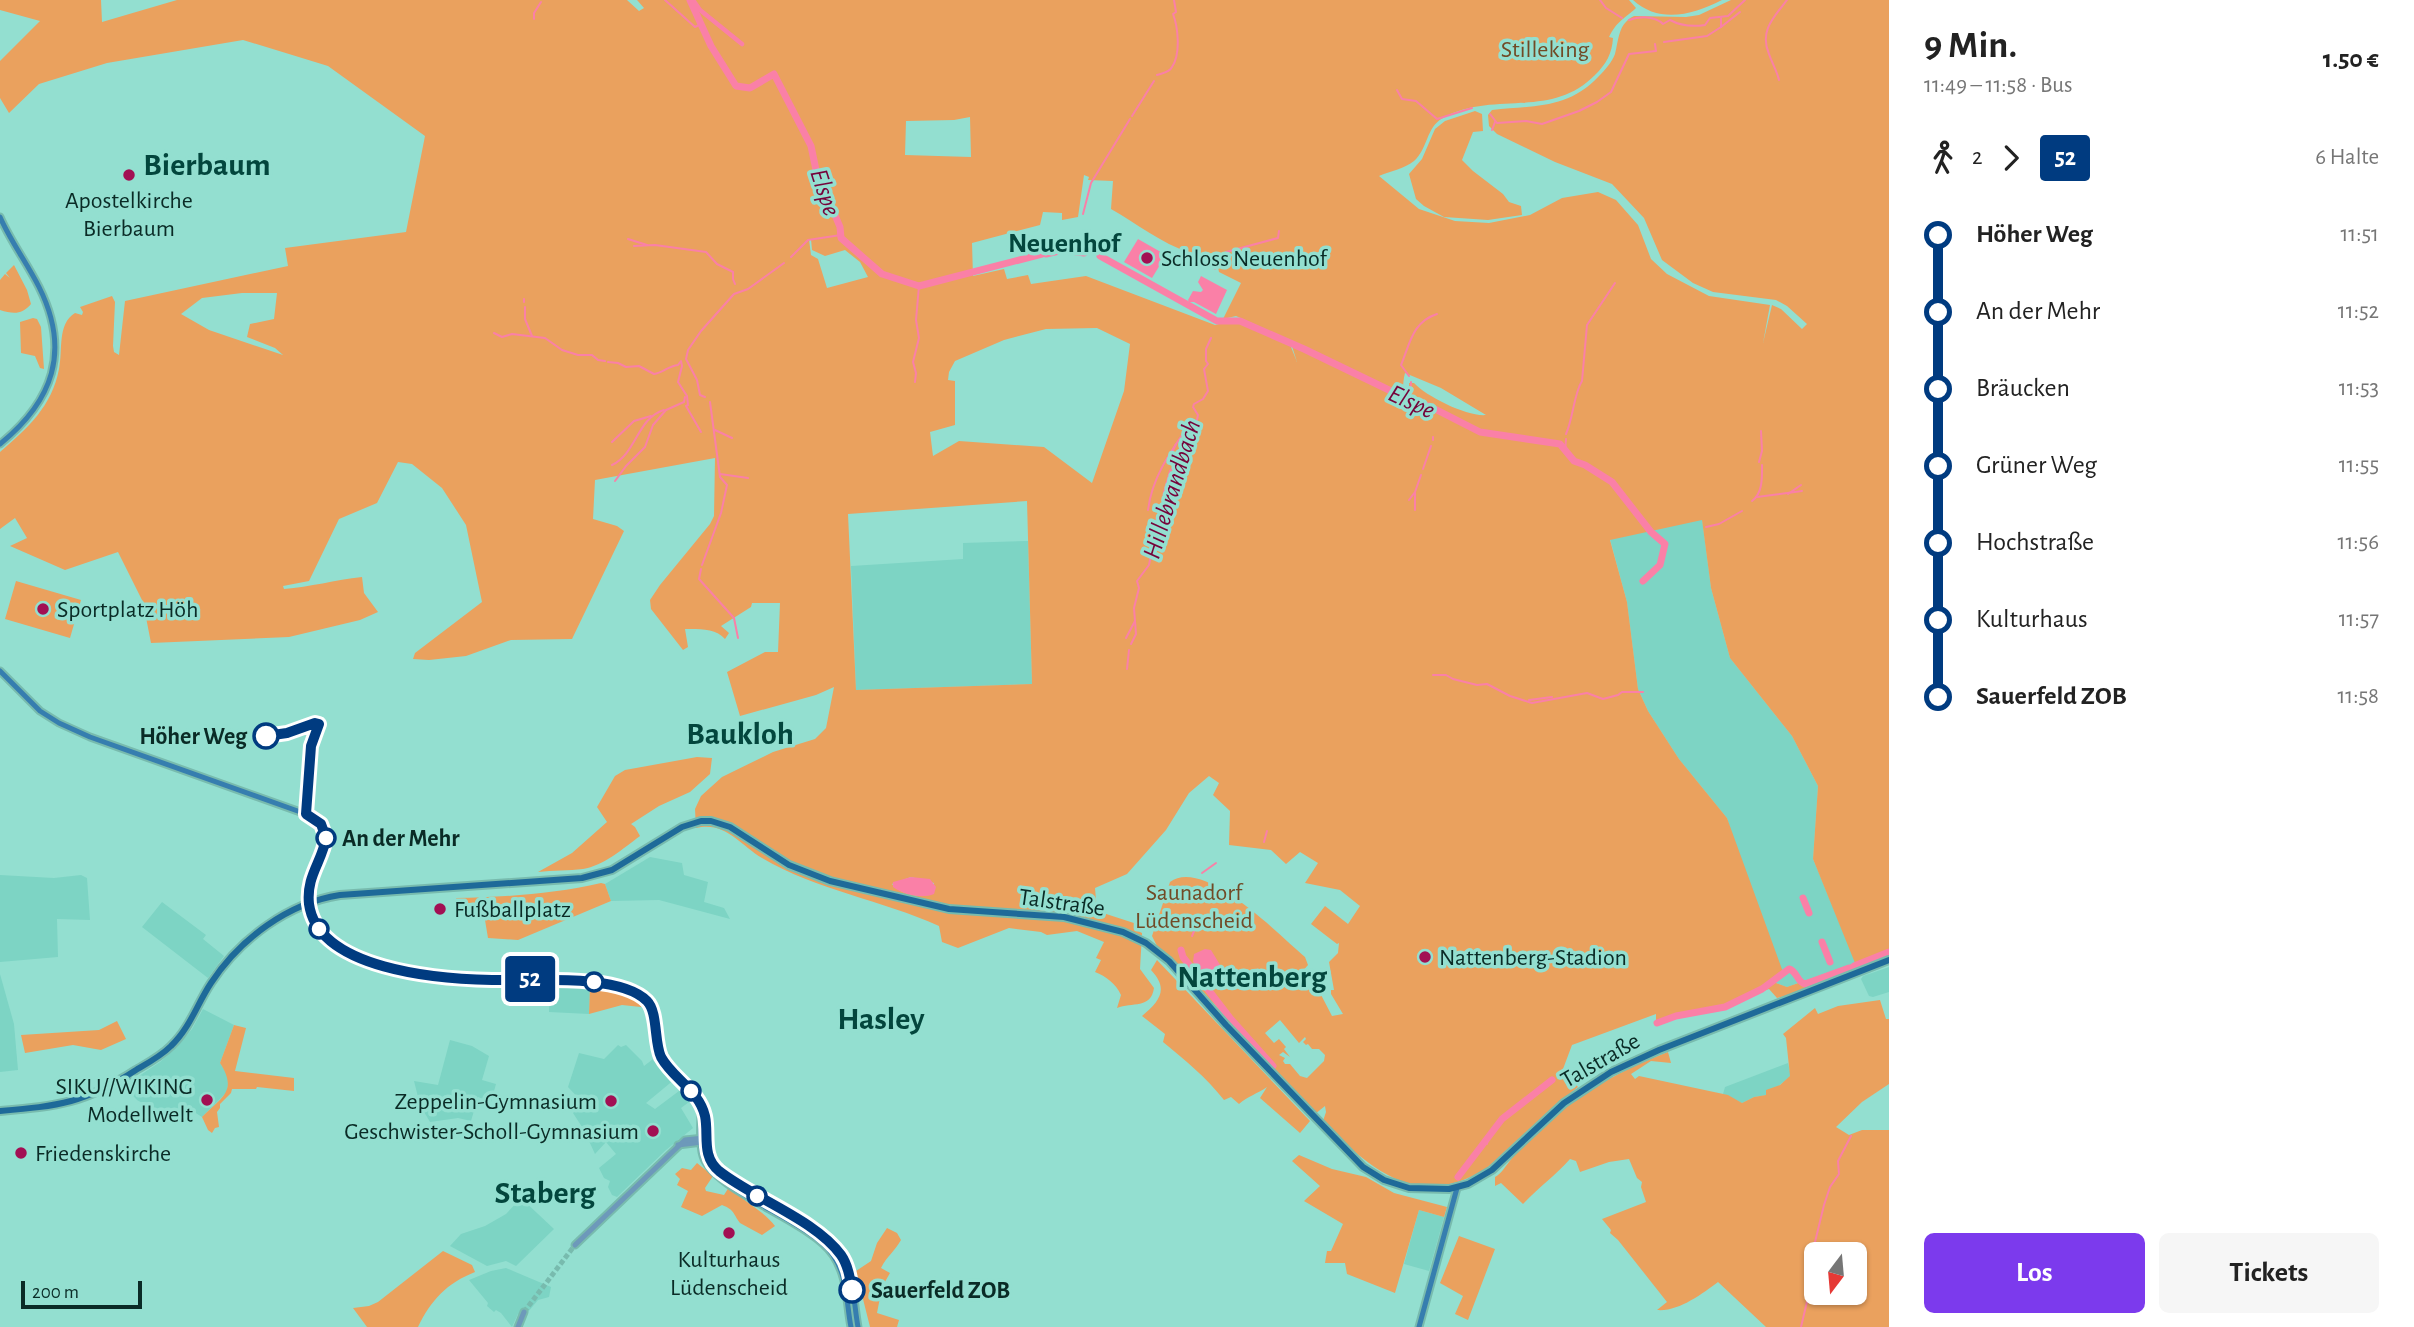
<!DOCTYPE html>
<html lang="de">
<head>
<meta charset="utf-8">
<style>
	:root { --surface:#fff; --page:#f6f6f6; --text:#222; --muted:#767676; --accent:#7c3aed }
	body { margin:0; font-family:"Alegreya Sans",sans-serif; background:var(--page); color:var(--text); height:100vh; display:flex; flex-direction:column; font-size:26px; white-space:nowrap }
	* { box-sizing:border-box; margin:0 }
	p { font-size:23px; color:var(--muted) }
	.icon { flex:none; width:38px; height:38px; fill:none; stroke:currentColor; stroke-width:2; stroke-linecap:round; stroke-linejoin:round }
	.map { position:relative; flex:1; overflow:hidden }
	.drawer { display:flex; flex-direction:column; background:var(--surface); width:525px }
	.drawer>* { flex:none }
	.badge { padding:0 14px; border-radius:5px; font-size:24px; line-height:46px }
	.needle { width:46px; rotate:196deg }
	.controls { position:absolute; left:1804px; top:1242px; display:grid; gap:14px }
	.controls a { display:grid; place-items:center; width:63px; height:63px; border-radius:10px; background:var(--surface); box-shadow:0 2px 5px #0004; font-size:35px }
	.scale { position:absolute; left:21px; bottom:18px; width:121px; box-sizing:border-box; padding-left:7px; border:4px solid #0a2b26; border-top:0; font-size:19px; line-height:24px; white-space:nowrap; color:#0a2b26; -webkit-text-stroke:5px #93dfd0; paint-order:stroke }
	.map>.badge { position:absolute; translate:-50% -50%; box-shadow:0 0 0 4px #fff }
	.legs { display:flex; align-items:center; gap:10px; height:77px; padding:0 35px; font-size:23px }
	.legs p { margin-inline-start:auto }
	.headline { display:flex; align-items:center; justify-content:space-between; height:119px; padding:0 35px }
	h1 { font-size:38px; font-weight:700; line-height:52px }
	.action { display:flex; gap:14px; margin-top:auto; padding:14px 35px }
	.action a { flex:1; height:80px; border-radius:10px; background:var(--accent); color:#fff; font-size:28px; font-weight:700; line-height:80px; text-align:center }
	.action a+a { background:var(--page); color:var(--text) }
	ul { padding:0 35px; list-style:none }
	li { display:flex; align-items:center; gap:24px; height:77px; font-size:26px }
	li i { display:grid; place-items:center; width:10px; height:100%; margin:0 9px; background:currentColor }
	li i::after { content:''; width:18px; height:18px; margin:-9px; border:5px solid; border-radius:50%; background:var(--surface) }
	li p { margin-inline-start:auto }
	li:first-child i { background:linear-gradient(#0000 50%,currentColor 0) }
	li:last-child i { background:linear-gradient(currentColor 50%,#0000 0) }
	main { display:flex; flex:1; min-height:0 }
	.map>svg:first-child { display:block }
	.built { fill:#7dd4c4 }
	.green { fill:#eaa15e; fill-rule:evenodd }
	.water { fill:#fa80a7 }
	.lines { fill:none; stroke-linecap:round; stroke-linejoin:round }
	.stream { stroke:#fa80a7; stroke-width:2 }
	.canal { stroke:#fa80a7; stroke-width:4.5 }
	.river { stroke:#fa80a7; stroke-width:7 }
	.tertiary-tunnel { stroke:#78bbae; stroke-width:5; stroke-dasharray:5 2.5; stroke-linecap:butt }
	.tertiary-casing { stroke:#78bbae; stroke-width:9 }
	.secondary-casing { stroke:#78bbae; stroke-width:9 }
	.primary-casing { stroke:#78bbae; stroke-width:10 }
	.tertiary { stroke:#6d99ba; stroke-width:5 }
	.secondary { stroke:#367eaf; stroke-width:5 }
	.primary { stroke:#1e6a99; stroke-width:6 }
	.line-1-casing { stroke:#fff; stroke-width:16 }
	.line-1 { stroke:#003b80; stroke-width:10 }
	.poi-dot { fill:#a20f53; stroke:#93dfd0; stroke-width:2.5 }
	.stop-1-dot { fill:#fff; stroke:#003b80; stroke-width:3.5 }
	.labels { text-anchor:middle; stroke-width:7; stroke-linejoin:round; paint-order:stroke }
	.park-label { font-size:24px; fill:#714a26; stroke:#93dfd0 }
	.poi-label { font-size:24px; fill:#0a2b26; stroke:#93dfd0; text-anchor:start }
	.stop-label { font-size:24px; font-weight:bold; fill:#0a2b26; stroke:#93dfd0; text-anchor:start }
	.street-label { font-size:24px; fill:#0a2b26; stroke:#93dfd0 }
	.water-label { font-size:26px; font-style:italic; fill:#76033a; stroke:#93dfd0 }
	.quarter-label { font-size:28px; font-weight:bold; fill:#03463d; stroke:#93dfd0 }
	.district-label { font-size:32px; font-weight:bold; fill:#03463d; stroke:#93dfd0 }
</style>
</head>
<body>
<main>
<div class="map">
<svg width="1889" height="1327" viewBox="0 0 1889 1327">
	<rect width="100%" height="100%" fill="#93dfd0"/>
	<g class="built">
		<polygon points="1702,519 1711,588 1730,658 1792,736 1818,786 1813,859 1856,963 1787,987 1776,983 1774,978 1727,818 1679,759 1648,711 1638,689 1627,602 1610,539"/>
		<polygon points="1028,541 1032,684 856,690 851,566 963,559 963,543"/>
		<polygon points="650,857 682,863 684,875 708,882 704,902 724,908 730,919 659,900 611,901 605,884"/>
		<polygon points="0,875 54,878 81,875 87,878 90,920 57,919 58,957 0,962"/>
		<polygon points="162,902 206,935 203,939 224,956 208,978 142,927"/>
		<polygon points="1889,967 1889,992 1873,997 1869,996 1861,979 1863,976"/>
		<polygon points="0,974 14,1024 18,1070 0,1072"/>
		<polygon points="550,983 590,986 589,1014 549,1012"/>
		<polygon points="203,1009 234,1025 220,1063 229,1077 227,1092 202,1117 188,1108 179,1124 137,1100 124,1086 160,1062 177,1047 192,1029"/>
		<polygon points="450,1040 472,1046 489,1056 482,1080 496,1084 491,1102 478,1097 471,1121 458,1118 430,1122 420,1105 414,1081 438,1085"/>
		<polygon points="618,1045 621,1047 626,1045 642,1061 644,1066 657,1056 661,1065 675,1079 646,1103 655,1109 683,1088 693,1099 681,1108 693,1128 666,1150 617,1197 612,1195 608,1187 610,1181 604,1178 599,1168 616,1154 606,1142 595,1154 584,1130 573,1113 583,1103 568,1087 579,1053 604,1059"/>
		<polygon points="1788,1063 1791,1076 1767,1095 1754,1097 1742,1103 1723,1094 1725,1087"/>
		<polygon points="521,1198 554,1229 516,1266 506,1261 487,1266 450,1246 461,1234 485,1226 506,1214"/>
		<polygon points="1419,1210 1444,1217 1429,1271 1404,1264"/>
		<polygon points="506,1268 551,1287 549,1297 538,1300 528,1312 518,1314 512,1327 501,1313 496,1310 494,1312 487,1306 488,1303 469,1280 491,1271"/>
	</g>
	<g class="green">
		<path d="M0,0H101L102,22L177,0H627L639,11L644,8L637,0H1629L1636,8C1623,20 1617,21 1609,37L1613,38C1612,54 1606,64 1595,75C1551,120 1493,90 1443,118C1426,127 1428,149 1414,161C1404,169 1390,171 1379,176L1419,209L1455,221L1489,223L1530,215L1562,198L1598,192L1616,200L1638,225L1651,259L1667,274L1709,296L1770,305L1763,343L1772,305L1781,309L1802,329L1807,324L1787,306L1776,300L1713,292L1693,283L1662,260L1644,218L1612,184L1555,162L1497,134L1489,126L1488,115L1492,110C1534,105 1567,110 1599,76C1605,70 1612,62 1615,54C1619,39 1618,24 1634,16L1686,17L1699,15L1731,0H1889V958L1803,991L1777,998L1769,989L1724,1006L1672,1016L1656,1021V1014L1572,1045L1563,1069L1578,1087L1550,1110L1487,1168C1418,1211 1371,1171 1323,1121L1326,1112L1325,1106L1315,1114L1172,958L1157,946L1152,936L1170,882C1204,857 1279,935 1305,957L1308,965L1301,973L1303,986L1318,989L1332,1016L1343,1014L1331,994V990H1334L1329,962L1338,953L1339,943L1337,944L1311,924L1325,906L1348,924L1360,906L1340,890L1305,883L1318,863L1300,852L1286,864L1271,850L1229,845L1230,811L1213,795L1219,783L1209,776L1189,793L1166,830L1127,874L1095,888L1097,911L1140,925L1138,931L1142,933L1140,969L1154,988C1151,1009 1132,1002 1117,1008L1121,995C1116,984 1106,976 1095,972L1101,960L1096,958L1104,942L1077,931L1047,935L1041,932L1009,928L958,948L942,942L939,926C882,900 816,890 762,858C739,844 725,821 696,828L695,809L701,796L722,777L773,752L815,739L826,728L834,687L816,695L740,716L727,672L765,652H778L780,603H752L751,607L721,626L729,633L725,639C716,628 698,629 685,629L688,647L683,650L651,609L650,600L660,585L710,524L714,516L715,458L595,480L593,519L617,526L624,531L572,639L511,640L466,656L429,660L413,659L415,653L482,602L466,525L442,488L412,464L398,462L377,503L339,519L309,581L283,586L284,589C310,587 335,580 362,577L364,593L378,612L360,620L289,637L151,643L143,602L118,552L65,570L10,546L27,538L15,518L0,529V452C28,428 52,406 59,369C63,350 57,324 75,313L82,315L83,312L80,307L112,296L115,302L113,346L114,352L119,355L125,301L288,266L285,248L406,232L425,136L328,66L243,40L107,63L39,84L9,113L0,98V61L40,21L0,10ZM970,117L971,157L905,155L906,121L954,120ZM1084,175L1089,177L1088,180L1113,181L1111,209C1136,223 1162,244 1189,252C1212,257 1239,253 1262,253L1221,257L1217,263L1219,272L1241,283L1223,319L1236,316L1290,340L1297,362L1289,342L1239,319L1215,325L1086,276L1031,284L1028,275L1007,279L1004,269L973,276L972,243L1040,225L1043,212L1062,213V220L1078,217ZM809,239H811L812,250L825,256L845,250L860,262L868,277L827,288L818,259L811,255ZM242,293H277L274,319L250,324L247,337L275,348L283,355L209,330L181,314L202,298ZM1097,328L1130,344L1124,391L1092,483L1044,447L959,441L933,456L930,432L955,425V381L948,380L949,372L955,361L1004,340L1046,329ZM1405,373L1441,388L1486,415C1468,417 1427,397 1414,383H1409V397L1406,406L1401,403C1404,393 1402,384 1405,373ZM1027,501L1032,684L856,690L848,514ZM1702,520L1711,588L1730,658L1792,736L1818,786L1813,859L1855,963L1787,987L1776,983L1774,978L1783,972L1727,818L1679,759L1648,711L1638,689L1627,602L1610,540ZM911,877L934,883V893C921,899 901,895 892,884ZM1280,1020L1299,1043L1305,1037L1306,1039L1303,1042L1306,1045L1308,1044L1312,1049H1319L1325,1055L1324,1061L1307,1078L1300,1076L1290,1064H1285L1283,1061L1285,1058L1279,1055L1283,1052L1290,1057L1284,1049L1286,1047L1279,1039L1274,1043L1265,1033Z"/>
		<path d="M1633,0H1722C1693,15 1659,24 1633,0Z"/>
		<polygon points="1475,111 1482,114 1483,131 1473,132 1462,160 1473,171 1503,194 1509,202 1521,206 1522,215 1488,220 1444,217 1424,206 1416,199 1409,174 1422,159 1435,129 1445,121"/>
		<path d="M14,265L27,290L31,304C22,315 13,314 0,310V280L5,274L10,278L6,273Z"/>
		<polygon points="33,318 37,319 41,327 44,369 40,368 35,356 21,353 20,322"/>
		<polygon points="16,581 81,600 70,638 5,619"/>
		<path d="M697,757L712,758L710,774L690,792L659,806L631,824L635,827L640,836C624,848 603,866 583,869C569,871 553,870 538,872L572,853L607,822L597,807L615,776L625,770Z"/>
		<path d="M601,883L605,884L611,901L518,940L488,938L485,920L460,914L456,898C504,897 554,894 601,883Z"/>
		<path d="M1157,960L1310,1121L1300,1133L1260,1098L1267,1087C1257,1094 1248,1096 1239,1104L1231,1097L1224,1100C1206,1077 1185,1060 1163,1042L1165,1034L1142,1016C1160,1001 1169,989 1151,970Z"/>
		<polygon points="590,986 621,992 643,1004 641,1007 622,1005 589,1014"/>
		<path d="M1880,1000L1886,1019H1889V1084L1862,1102L1836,1127L1849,1135L1862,1130H1889V1327H1766L1718,1282C1702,1294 1678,1312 1657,1310L1667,1302L1618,1240L1610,1233L1611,1230L1602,1219L1646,1202L1641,1187L1642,1182L1637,1178L1629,1159L1609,1162L1580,1172L1576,1161L1570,1159C1556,1175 1538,1188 1523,1204L1501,1183L1495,1186V1177C1502,1173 1504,1168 1509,1162C1518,1150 1529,1140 1540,1130C1577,1093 1620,1071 1668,1052L1671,1063L1651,1061L1631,1074L1635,1079L1639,1076L1728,1095L1742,1103L1754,1097L1766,1095V1090L1780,1085L1790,1076L1786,1038L1783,1034L1815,1008L1818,1014L1838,1006ZM1816,1255H1855V1293H1816Z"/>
		<polygon points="117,1021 126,1039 101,1050 73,1045 25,1053 21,1035 99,1030"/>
		<path d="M234,1025L246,1028L235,1071L294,1078V1091L257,1087L256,1089H232L231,1093L220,1104V1108L217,1112L219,1127L215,1128L212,1133L208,1130L202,1117C222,1097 238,1091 220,1063Z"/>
		<polygon points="1299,1155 1332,1169 1366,1177 1394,1193 1447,1207 1444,1217 1419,1210 1395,1293 1347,1274 1345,1263 1325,1263 1327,1251 1331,1251 1343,1224 1304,1201 1320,1186 1292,1161"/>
		<path d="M697,1163L713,1176L705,1188L706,1191L724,1195L729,1187C744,1202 764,1211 775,1226L762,1235L740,1223C733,1214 735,1210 722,1205L702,1216L681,1207L688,1191L677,1185L680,1179L675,1174L682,1168L691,1170Z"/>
		<path d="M887,1228L897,1233L901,1240C895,1251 887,1256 881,1268L890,1273L882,1287L877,1313L899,1320L897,1327H870L856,1271L871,1261L877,1243Z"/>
		<polygon points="1459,1236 1495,1249 1468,1320 1455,1314 1463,1296 1440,1283"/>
		<path d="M443,1251L472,1265L475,1272C447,1283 431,1300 418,1327H367L353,1308L369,1306L378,1302Z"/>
	</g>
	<g class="water">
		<polygon points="1138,239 1166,255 1152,278 1124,262"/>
		<polygon points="1201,276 1227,290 1216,314 1194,302 1189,302 1188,300 1193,291 1201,292 1203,290 1198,282"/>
		<path d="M911,877L930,879L936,887L934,894C922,899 904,895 893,887V882Z"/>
		<polygon points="1205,949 1211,950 1225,973 1224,979 1218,986 1207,983 1201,970 1193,962 1194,954"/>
	</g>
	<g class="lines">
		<g class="stream">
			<polyline points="665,0 695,27 701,24"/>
			<polyline points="1600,0 1606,8 1622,18"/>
			<polyline points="534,19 534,13 541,2"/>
			<path d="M1629,20C1640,16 1655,16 1663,24L1670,20C1681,26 1692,27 1705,25L1710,18L1728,16L1745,0"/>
			<polyline points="1721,27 1740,12"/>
			<polyline points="1664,42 1707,36 1721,27 1721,18"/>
			<path d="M1157,75C1162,73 1169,73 1172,67C1181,54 1178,27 1173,14L1176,12L1174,0"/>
			<path d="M1779,80C1777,71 1772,63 1769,54C1759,31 1774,17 1787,0"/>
			<polyline points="1397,90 1402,99 1416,101 1437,119 1472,108"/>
			<polyline points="1490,114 1497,123 1526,121 1542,124 1579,111 1597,102 1611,92 1629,54 1656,51 1655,44"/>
			<polyline points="1132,116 1154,81"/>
			<polyline points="1492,130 1495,122"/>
			<polyline points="1083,214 1091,183 1130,119"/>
			<polyline points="628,239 647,245"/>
			<polyline points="634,246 655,245 706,252 717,264 733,272 733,279 735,284"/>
			<polyline points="1226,252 1278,238 1279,231"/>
			<polyline points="791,257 808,240 841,235"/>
			<polyline points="1215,269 1223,258"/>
			<polyline points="524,299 524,302"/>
			<polyline points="525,307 525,319 532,336"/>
			<polyline points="1223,323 1224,321"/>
			<polyline points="494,333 502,337 512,334 545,338 562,350 578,355 592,355 598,360 605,361"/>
			<path d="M608,362L618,363L626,367L639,366L654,374C663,373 668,366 678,365L681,361L682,366L678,382L687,396L688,405L686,406L701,432"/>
			<path d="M1409,376L1401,365C1410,344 1412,322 1437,314"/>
			<polyline points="915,382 916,373 913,362 919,338 916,320 919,286"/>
			<polyline points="705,397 700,395 697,380 686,359 688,350 701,331 734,294 748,289 784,263"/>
			<polyline points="1410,399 1411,382"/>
			<polyline points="715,430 732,438"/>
			<path d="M1566,434C1573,419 1574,393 1582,381L1587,325L1615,283"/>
			<polyline points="1433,440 1433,437"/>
			<polyline points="612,442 634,421 651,416"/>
			<polyline points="1565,452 1566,439"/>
			<polyline points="1169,459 1176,444"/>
			<polyline points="1759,462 1762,451 1761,431"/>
			<path d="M612,465C637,453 637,418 664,410"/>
			<polyline points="1423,469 1431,446"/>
			<polyline points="720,474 748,478"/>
			<polyline points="615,481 626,466 645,447 653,425 666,410 684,402 685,397"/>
			<polyline points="1788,494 1801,485"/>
			<polyline points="1757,497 1802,491"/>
			<polyline points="1409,500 1415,492 1421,475"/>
			<path d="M1752,501C1763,493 1762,477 1762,465"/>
			<path d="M1148,510C1152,477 1171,451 1189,425L1193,426"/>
			<polyline points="1415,510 1415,493"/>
			<polyline points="1706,527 1719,524 1742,511"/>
			<polyline points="702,565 721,513 727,485 720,477 710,402"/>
			<polyline points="701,569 699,579 734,618 738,638"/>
			<polyline points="1126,638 1135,621"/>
			<polyline points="1131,644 1136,634 1134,608 1139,588 1137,581 1149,565 1155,535 1156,520 1162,509 1164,492 1170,471 1177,463 1182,448 1194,434 1198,415 1193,407 1194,404 1203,399 1208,391 1204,369 1208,364 1206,361 1206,349 1211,338"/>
			<polyline points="1127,669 1129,650"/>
			<polyline points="1433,675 1446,675 1453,679 1477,685 1487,684 1510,696 1532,703 1587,693 1603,699 1618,695 1622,692 1643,692"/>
			<polyline points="1529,700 1552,697"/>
			<polyline points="1264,842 1267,831"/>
			<polyline points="1202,873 1216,863"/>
			<polyline points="1192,936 1195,929"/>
			<polyline points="1487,1144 1488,1136"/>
			<polyline points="1801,1327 1815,1268 1813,1261 1815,1242 1824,1205 1830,1187 1839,1174 1838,1161 1851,1136"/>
		</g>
		<polyline class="canal" points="693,0 700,10 742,44"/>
		<g class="river">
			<polyline points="690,0 711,46 736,86 750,88 774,74 811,146 816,170 840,227 841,238 882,274 919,286 1042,254"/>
			<polyline points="1046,254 1064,250 1084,253"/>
			<polyline points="1100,256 1217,321 1240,321 1304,349 1418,404 1429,406 1480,432 1560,444 1574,461 1585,465 1612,482 1651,532 1665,544 1660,565 1643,581"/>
			<polyline points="1803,898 1809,913"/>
			<polyline points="1822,942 1830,962"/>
			<polyline points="1181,950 1183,957 1230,1018 1273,1066"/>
			<polyline points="1854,966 1889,952"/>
			<path d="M1657,1023L1676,1016L1725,1007L1762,989L1789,969C1797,971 1797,982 1805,984L1849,968"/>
			<polyline points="1458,1177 1502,1119 1552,1080"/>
		</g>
		<polyline class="tertiary-tunnel" points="524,1312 575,1245"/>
		<g class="tertiary-casing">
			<g id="tertiary">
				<polyline points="678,1145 702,1142"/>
				<polyline points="575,1245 685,1140 704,1138"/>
				<polyline points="518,1327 524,1312"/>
			</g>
		</g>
		<g class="secondary-casing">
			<g id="secondary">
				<path d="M0,217C11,242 27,263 39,287C71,351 53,401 0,444"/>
				<path d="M0,671L40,711L59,723L90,737L306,814C314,818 322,822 325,832C329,844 319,855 315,866C302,894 310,929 336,946C373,972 449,980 495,980C534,980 613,973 645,999C657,1009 654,1030 657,1044C662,1070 691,1080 700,1103C708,1123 700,1152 716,1168C746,1198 826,1222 844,1260C854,1280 854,1305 858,1327"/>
				<path d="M701,1114C701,1127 699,1143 703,1156C713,1191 811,1221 833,1255C848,1277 846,1302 851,1327"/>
				<polyline points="1419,1327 1457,1188"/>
			</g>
		</g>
		<g class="primary-casing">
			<path id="primary" d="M0,1111C59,1106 85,1103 136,1070C148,1063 161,1056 171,1046C190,1028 197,1004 211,983C240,939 288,903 340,895L582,878L612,870L682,827L701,821H711L730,827L789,865L830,881L949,909L1064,917L1123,932L1146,943L1169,961L1226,1025L1363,1167L1384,1180L1409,1188L1449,1189L1468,1184L1492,1170L1564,1103L1611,1072L1659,1050L1889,960"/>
		</g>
		<use href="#tertiary" class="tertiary"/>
		<use href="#secondary" class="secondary"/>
		<use href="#primary" class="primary"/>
	</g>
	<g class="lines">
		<g class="line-1-casing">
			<path id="line-1" d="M266,736L287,733L315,723L319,724L311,746L306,814L321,824L326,838C322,862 306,876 309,904C318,970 439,979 492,980C529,981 620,973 647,1001C658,1012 654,1042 661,1057C673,1079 699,1090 705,1116C709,1135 701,1156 719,1171C753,1198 816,1220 841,1255C848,1265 850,1278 852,1290"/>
		</g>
		<use href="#line-1" class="line-1"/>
	</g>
	<g class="poi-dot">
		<circle cx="129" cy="175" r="7"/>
		<circle cx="1147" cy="258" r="7"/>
		<circle cx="43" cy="609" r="7"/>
		<circle cx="440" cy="909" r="7"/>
		<circle cx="1425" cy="957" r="7"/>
		<circle cx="207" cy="1100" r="7"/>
		<circle cx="611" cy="1101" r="7"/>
		<circle cx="653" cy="1131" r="7"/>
		<circle cx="21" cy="1153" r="7"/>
		<circle cx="729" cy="1233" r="7"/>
	</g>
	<g class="stop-1-dot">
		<circle cx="266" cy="736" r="12"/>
		<circle cx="326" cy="838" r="9"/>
		<circle cx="319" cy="929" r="9"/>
		<circle cx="594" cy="982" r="9"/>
		<circle cx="691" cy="1091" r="9"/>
		<circle cx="757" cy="1196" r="9"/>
		<circle cx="852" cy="1290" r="12"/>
	</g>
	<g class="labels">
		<g class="park-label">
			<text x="1545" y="57">Stilleking</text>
			<text x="1194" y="900">Saunadorf<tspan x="1194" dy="28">Lüdenscheid</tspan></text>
		</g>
		<g class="poi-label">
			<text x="129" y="208" text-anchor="middle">Apostelkirche<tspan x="129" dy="28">Bierbaum</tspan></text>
			<text x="1161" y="266">Schloss Neuenhof</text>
			<text x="57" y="617">Sportplatz Höh</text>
			<text x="454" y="917">Fußballplatz</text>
			<text x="1439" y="965">Nattenberg-Stadion</text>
			<text x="193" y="1094" text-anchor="end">SIKU//WIKING<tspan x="193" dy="28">Modellwelt</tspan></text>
			<text x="597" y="1109" text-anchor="end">Zeppelin-Gymnasium</text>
			<text x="639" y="1139" text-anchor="end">Geschwister-Scholl-Gymnasium</text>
			<text x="35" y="1161">Friedenskirche</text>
			<text x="729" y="1267" text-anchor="middle">Kulturhaus<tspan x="729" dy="28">Lüdenscheid</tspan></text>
		</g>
		<g class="stop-label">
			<text x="247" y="744" text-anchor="end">Höher Weg</text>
			<text x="342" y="846">An der Mehr</text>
			<text x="871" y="1298">Sauerfeld ZOB</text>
		</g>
		<g class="street-label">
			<text transform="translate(1062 902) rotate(8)" y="8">Talstraße</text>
			<text transform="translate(1600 1060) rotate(-30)" y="8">Talstraße</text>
		</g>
		<g class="water-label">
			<text transform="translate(826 192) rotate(72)" y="9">Elspe</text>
			<text transform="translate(1412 401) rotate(25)" y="9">Elspe</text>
			<text transform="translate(1171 489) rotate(-73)" y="9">Hillebrandbach</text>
		</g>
		<g class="quarter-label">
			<text x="1064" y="252">Neuenhof</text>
		</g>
		<g class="district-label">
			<text x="207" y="175">Bierbaum</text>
			<text x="740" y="744">Baukloh</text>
			<text x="1252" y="987">Nattenberg</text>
			<text x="881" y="1029">Hasley</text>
			<text x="545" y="1203">Staberg</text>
		</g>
	</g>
</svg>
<div class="controls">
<a><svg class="needle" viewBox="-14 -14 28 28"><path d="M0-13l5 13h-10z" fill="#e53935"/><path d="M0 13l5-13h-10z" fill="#767676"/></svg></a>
</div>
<div class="scale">200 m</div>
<b class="badge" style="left:530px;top:979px;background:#003b80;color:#fff">52</b>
</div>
<section class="drawer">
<div class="headline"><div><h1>9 Min.</h1><p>11:49 – 11:58 · Bus</p></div><b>1.50 €</b></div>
<div class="legs"><svg class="icon" aria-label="walk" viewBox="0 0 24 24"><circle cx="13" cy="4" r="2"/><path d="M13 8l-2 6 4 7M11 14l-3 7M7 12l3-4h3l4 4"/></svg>2<svg class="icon" aria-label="forward" viewBox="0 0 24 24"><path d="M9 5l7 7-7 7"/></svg><b class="badge" style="background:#003b80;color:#fff">52</b><p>6 Halte</p></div>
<ul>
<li><i style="color:#003b80"></i><b>Höher Weg</b><p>11:51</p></li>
<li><i style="color:#003b80"></i><span>An der Mehr</span><p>11:52</p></li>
<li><i style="color:#003b80"></i><span>Bräucken</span><p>11:53</p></li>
<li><i style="color:#003b80"></i><span>Grüner Weg</span><p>11:55</p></li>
<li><i style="color:#003b80"></i><span>Hochstraße</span><p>11:56</p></li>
<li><i style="color:#003b80"></i><span>Kulturhaus</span><p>11:57</p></li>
<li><i style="color:#003b80"></i><b>Sauerfeld ZOB</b><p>11:58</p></li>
</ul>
<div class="action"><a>Los</a><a>Tickets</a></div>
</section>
</main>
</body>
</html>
